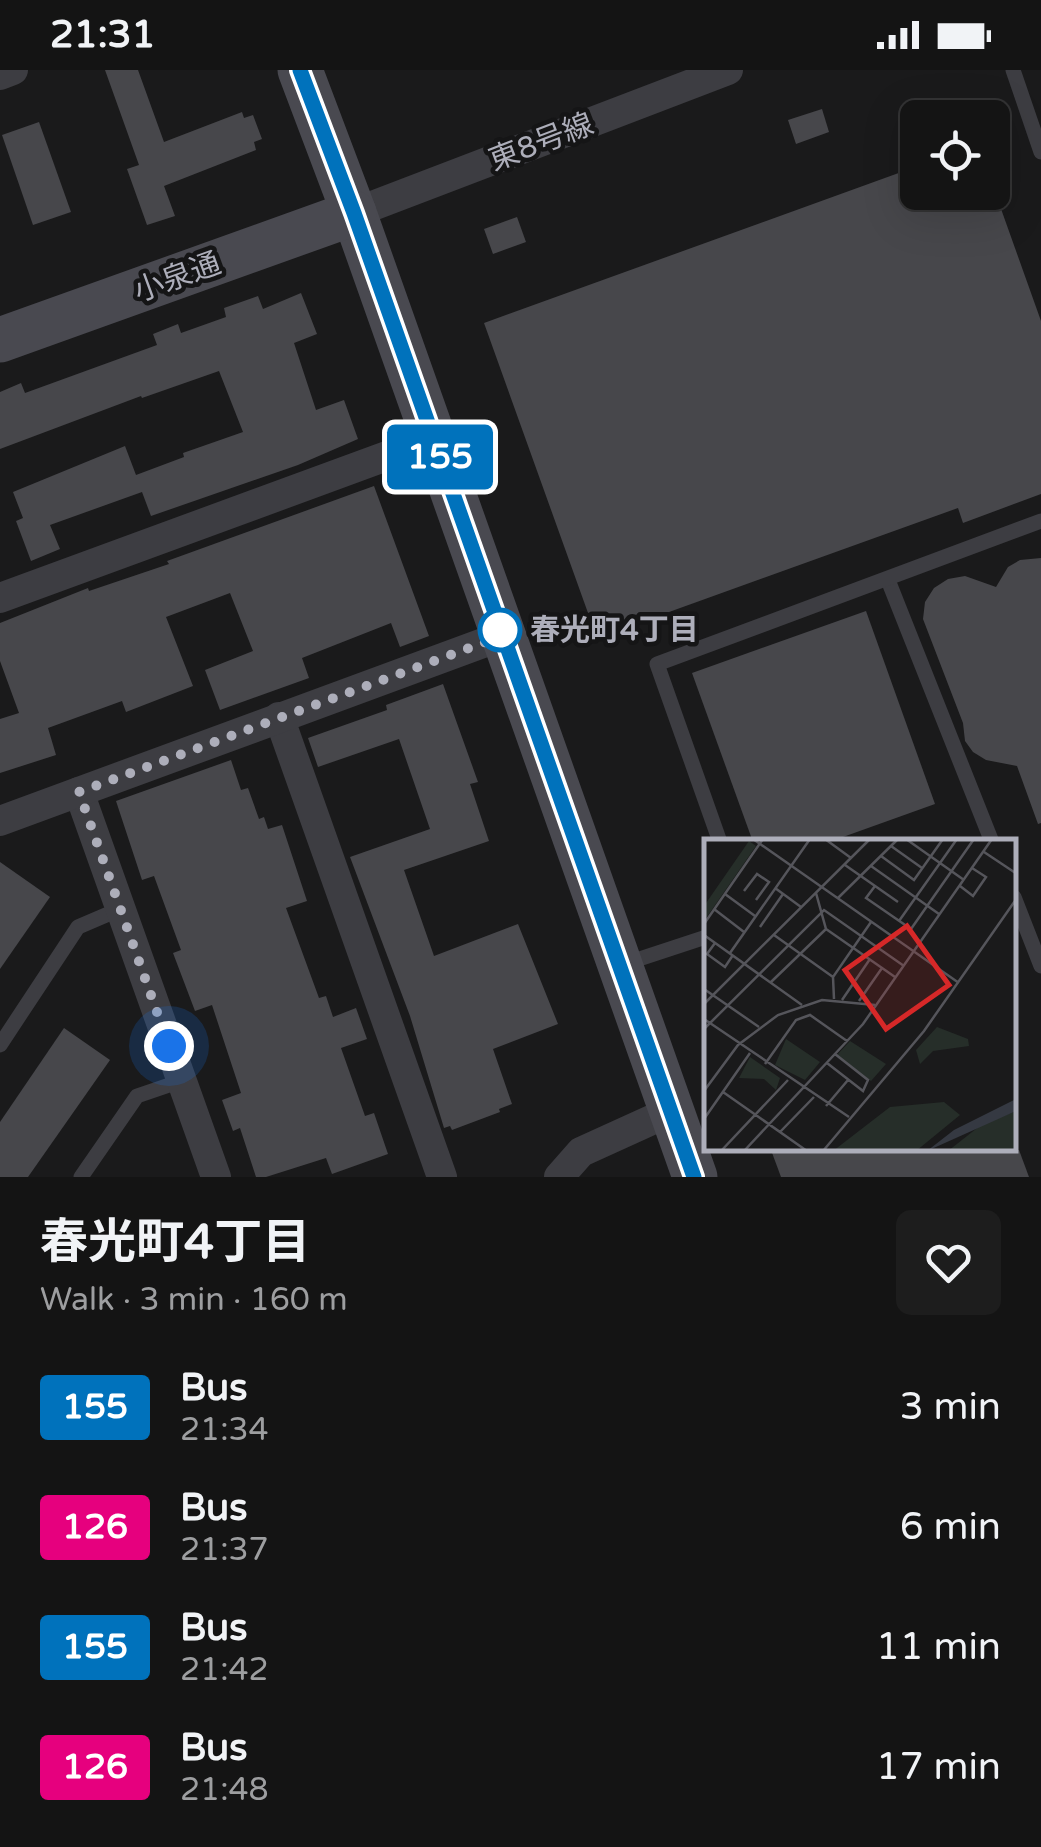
<!DOCTYPE html>
<html lang="en">
<head>
<meta charset="utf-8">
<style>
	:root { --surface:#141414; --page:#1d1d1d; --text:#f1f3f6; --muted:#9d9ea0; --line:#333334 }
	body { margin:0; font-family:"Varela Round","Noto Sans JP",sans-serif; background:var(--page); color:var(--text); height:100vh; display:flex; flex-direction:column; font-size:38px; white-space:nowrap }
	* { box-sizing:border-box; margin:0 }
	p { font-size:32px; color:var(--muted) }
	.icon { flex:none; width:55px; height:55px; fill:none; stroke:currentColor; stroke-width:2; stroke-linecap:round; stroke-linejoin:round }
	.map { position:relative; height:1107px; overflow:hidden }
	.details { display:flex; flex-direction:column; background:var(--surface); flex:1 }
	.details>* { flex:none }
	.badge { padding:0 20px; border-radius:8px; font-size:35px; line-height:65px }
	.tools { position:absolute; left:900px; top:30px; display:grid; gap:20px }
	.tools a { display:grid; place-items:center; width:110px; height:110px; border-radius:15px; background:var(--surface); box-shadow:0 10px 40px #0002,0 0 0 2px var(--line); font-size:50px }
	.you { position:absolute; width:50px; height:50px; margin:-25px; border:8px solid #fff; border-radius:50%; background:#1a73e8; box-shadow:0 0 0 15px #1a73e833 }
	.map>.badge { position:absolute; translate:-50% -50%; box-shadow:0 0 0 5px #fff }
	.round { display:grid; place-items:center; flex:none; width:105px; height:105px; border-radius:15px; background:var(--page) }
	.headline { display:flex; align-items:center; justify-content:space-between; height:170px; padding:0 40px }
	h1 { font-size:48px; font-weight:700; line-height:75px }
	ul { padding:0; list-style:none }
	li { display:flex; align-items:center; gap:30px; height:120px; padding:0 40px }
	li div { flex:1 }
	li b { display:block; font-size:38px }
	li em { font-style:normal }
	li .badge { min-width:110px; font-weight:700; text-align:center }
	.status { display:flex; justify-content:space-between; align-items:center; height:70px; padding:0 50px; background:var(--surface); direction:ltr }
	.status svg { height:28px; fill:currentColor }
	.map>svg:first-child { display:block }
	.building { fill:#47474b }
	.lines { fill:none; stroke-linecap:round; stroke-linejoin:round }
	.lane { stroke:#3d3d42; stroke-width:15 }
	.street { stroke:#3d3d42; stroke-width:30 }
	.secondary { stroke:#494950; stroke-width:45 }
	.line-casing { stroke:#fff; stroke-width:22 }
	.line { stroke:#0072bc; stroke-width:15 }
	.walk { stroke:#adaeba; stroke-width:10; stroke-dasharray:0 18 }
	.stop-dot { fill:#fff; stroke:#0072bc; stroke-width:5 }
	.labels { text-anchor:middle; stroke-width:9; stroke-linejoin:round; paint-order:stroke }
	.street-label { font-size:30px; fill:#adaeba; stroke:#151516 }
	.stop-label { font-size:30px; font-weight:bold; fill:#adaeba; stroke:#151516; text-anchor:start }
	.inset-road { fill:none; stroke:#55555b; stroke-width:2.5 }
	.view { fill:#d62828; fill-opacity:0.15; stroke:#d62828; stroke-width:5 }
	.inset-edge { fill:none; stroke:#adaeba; stroke-width:5 }
</style>
</head>
<body>
<div class="status"><b>21:31</b><svg viewBox="0 0 49 12"><path d="M0 12V9h3v3zM5 12V6h3v6zM10 12V3h3v9zM15 12V0h3v12zM26 1h20v11H26zM47 4h2v5h-2z"/></svg></div>
<div class="map">
<svg width="1041" height="1107" viewBox="0 0 1041 1107">
	<rect width="100%" height="100%" fill="#1a1a1b"/>
	<g class="building">
		<polygon points="105,0 138,0 164,72 242,42 244,48 253,45 262,69 254,72 256,80 164,116 175,146 147,155 127,99 139,95"/>
		<polygon points="822,39 829,62 796,74 788,50"/>
		<polygon points="39,52 71,142 33,155 2,65"/>
		<polygon points="918,96 918,122 995,122 1041,251 1041,424 963,453 958,438 597,568 484,253"/>
		<polygon points="517,147 526,172 493,184 484,159"/>
		<polygon points="301,223 317,264 294,273 316,340 344,330 358,369 298,395 151,446 142,422 50,455 60,479 31,491 16,451 23,448 13,422 125,376 136,405 184,387 183,383 243,362 219,301 142,328 141,326 0,379 0,322 21,313 25,323 157,275 153,264 178,254 181,263 226,247 224,238 258,226 263,239"/>
		<polygon points="374,416 429,566 400,577 391,553 302,588 309,608 220,640 205,600 253,581 230,523 166,547 193,616 126,642 122,631 48,658 56,685 0,703 0,649 19,643 0,591 0,553 88,518 89,521 169,494 167,491"/>
		<polygon points="1041,488 1041,753 1038,754 1017,696 986,690 973,682 965,671 963,653 923,549 925,532 934,518 948,509 965,506 996,517 1008,497 1020,490"/>
		<polygon points="866,541 935,734 829,772 753,772 692,603"/>
		<polygon points="443,614 478,712 470,714 489,771 404,800 434,886 518,854 558,954 493,979 512,1034 499,1039 500,1042 452,1060 450,1056 444,1058 410,946 350,787 430,759 399,669 318,697 308,668 387,640 386,635"/>
		<polygon points="231,690 241,720 248,718 259,749 264,747 268,759 282,755 307,831 286,838 319,928 326,926 333,947 356,938 367,969 341,978 365,1046 374,1043 388,1084 332,1104 326,1088 266,1107 256,1107 240,1058 233,1061 222,1030 241,1023 212,935 195,941 173,883 181,880 154,806 142,810 116,731"/>
		<polygon points="0,792 50,827 0,899"/>
		<polygon points="64,958 110,990 28,1107 0,1107 0,1052"/>
		<polygon points="771,1080 1019,1080 1029,1107 781,1107"/>
	</g>
	<g class="lines">
		<g class="lane">
			<polyline points="1013,0 1041,82"/>
			<polyline points="888,510 992,772"/>
			<polyline points="720,772 657,594 1041,451"/>
			<polyline points="1014,827 1041,896"/>
			<polyline points="624,894 706,867"/>
			<polyline points="0,975 78,857 120,839"/>
			<polyline points="81,1107 137,1026 181,1011"/>
		</g>
		<g class="street">
			<polyline points="0,5 13,0"/>
			<polyline points="354,143 728,0"/>
			<polyline points="0,528 433,369"/>
			<polyline points="279,647 442,1107"/>
			<polyline points="79,722 216,1107"/>
			<polyline points="0,751 502,566"/>
			<polyline points="559,1107 581,1082 669,1042"/>
		</g>
		<g class="secondary">
			<polyline points="300,0 354,143 695,1107"/>
			<polyline points="0,270 354,143"/>
		</g>
	</g>
	<g class="lines">
		<g class="line-casing">
			<polyline id="line" points="300,0 354,143 694,1107"/>
		</g>
		<use href="#line" class="line"/>
		<polyline class="walk" points="169,976 79,722 502,566 500,560"/>
	</g>
	<circle class="stop-dot" cx="500" cy="560" r="20"/>
	<g class="labels">
		<g class="street-label">
			<text transform="translate(541 72) rotate(-21)" y="10">東8号線</text>
			<text transform="translate(177 207) rotate(-20)" y="10">小泉通</text>
		</g>
		<g class="stop-label">
			<text x="530" y="570">春光町4丁目</text>
		</g>
	</g>
	<g transform="translate(704 769)">
		<rect width="312" height="312" fill="#1a1a1b"/>
		<path d="M45,2L52,7L0,82V67ZM233,188L264,200L265,207L229,212L216,225L212,211ZM82,200L116,223L101,241L71,226ZM146,202L182,225L167,242L133,216ZM46,218L76,239L72,251L60,240L35,239ZM240,263L256,276L212,312H129L186,268ZM312,272V312H244L277,286Z" fill="#262e29"/>
		<path d="M312,260V272L223,312L250,291Z" fill="#353942"/>
		<path class="inset-road" d="M49,0L255,144M121,0L147,19M202,0L260,41M187,7L218,29M280,13L313,35M177,17L210,41L239,0M141,26L194,63M167,27L235,75M171,47L162,59L207,90L270,0M256,47L269,57L282,38L268,29M71,49L97,68M40,52L53,35L65,43L52,61M112,54L122,90L191,138M21,55L51,77M134,59L194,0M10,70L40,93M195,82L253,0M0,85L59,0M56,88L79,55M0,96L98,166M70,96L129,138M11,104L3,115L21,128L29,116M26,114L106,0M67,143L122,90M0,150L55,188M130,160L129,138L167,83M138,161L166,120M155,162L178,129M0,165L166,0M0,180L145,278M0,190L120,71L200,127M123,224L159,252L164,241L131,215M61,225L92,181L106,176L143,202M0,252L34,206L74,176L118,161L171,166M19,253L103,312M122,267L144,241M0,280L46,214M76,293L110,258M17,312L84,241M40,312L159,185L288,0M119,312L220,192L313,59"/>
		<path class="view" d="M203,87L245,146L182,190L141,131Z"/>
		<rect width="312" height="312" class="inset-edge"/>
	</g>
</svg>
<div class="tools">
<a><svg class="icon" aria-label="locate" viewBox="0 0 24 24"><circle cx="12" cy="12" r="6"/><path d="M12 2v4M12 18v4M2 12h4M18 12h4"/></svg></a>
</div>
<div class="you" style="left:169px;top:976px"></div>
<b class="badge" style="left:440px;top:387px;background:#0072bc;color:#fff">155</b>
</div>
<section class="details">
<div class="headline"><div><h1>春光町4丁目</h1><p>Walk · 3 min · 160 m</p></div><a class="round"><svg class="icon" aria-label="heart" viewBox="0 0 24 24"><path d="M12 20l-8-8c-3-5 5-10 8-4 3-6 11-1 8 4z"/></svg></a></div>
<ul>
<li><span class="badge" style="background:#0072bc;color:#fff">155</span><div><b>Bus</b><p>21:34</p></div><em>3 min</em></li>
<li><span class="badge" style="background:#e6007e;color:#fff">126</span><div><b>Bus</b><p>21:37</p></div><em>6 min</em></li>
<li><span class="badge" style="background:#0072bc;color:#fff">155</span><div><b>Bus</b><p>21:42</p></div><em>11 min</em></li>
<li><span class="badge" style="background:#e6007e;color:#fff">126</span><div><b>Bus</b><p>21:48</p></div><em>17 min</em></li>
</ul>
</section>
</body>
</html>
